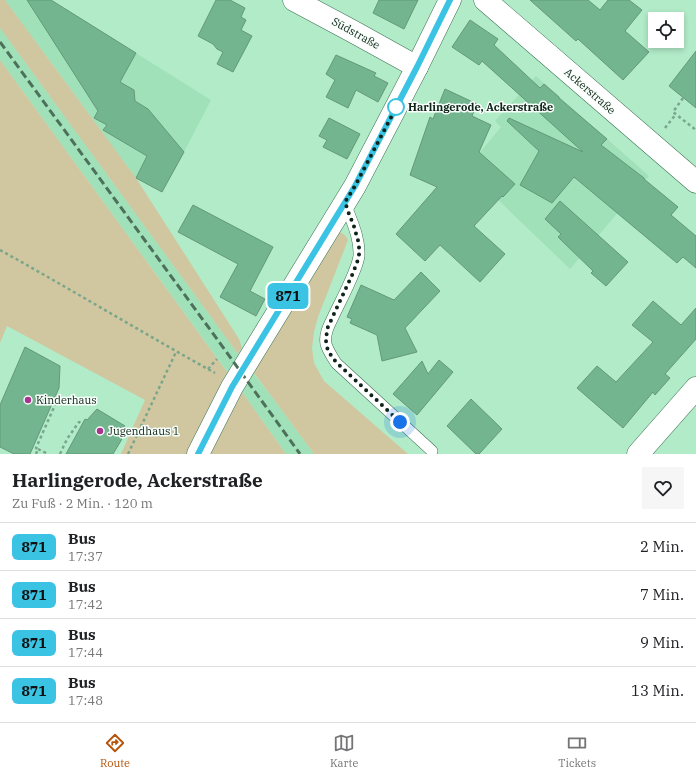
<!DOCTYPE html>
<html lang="de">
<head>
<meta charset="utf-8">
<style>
	:root { --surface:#fff; --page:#f6f6f6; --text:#202124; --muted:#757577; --line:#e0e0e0; --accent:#b45309 }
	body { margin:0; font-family:"IBM Plex Serif",serif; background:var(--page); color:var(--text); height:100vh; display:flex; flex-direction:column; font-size:15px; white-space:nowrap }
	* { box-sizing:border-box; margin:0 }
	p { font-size:13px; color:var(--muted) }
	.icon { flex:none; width:22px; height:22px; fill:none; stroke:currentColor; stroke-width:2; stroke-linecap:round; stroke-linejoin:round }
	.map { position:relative; height:454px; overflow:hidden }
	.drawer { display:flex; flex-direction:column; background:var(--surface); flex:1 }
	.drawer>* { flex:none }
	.badge { padding:0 8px; border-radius:6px; font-size:14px; line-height:26px }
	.tools { position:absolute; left:648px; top:12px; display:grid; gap:8px }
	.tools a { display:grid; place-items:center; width:36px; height:36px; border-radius:0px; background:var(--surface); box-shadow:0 2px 6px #0003; font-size:20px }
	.you { position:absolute; width:20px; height:20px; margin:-10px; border:3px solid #fff; border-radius:50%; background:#1a73e8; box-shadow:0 0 0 6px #1a73e833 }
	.map>.badge { position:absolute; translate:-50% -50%; box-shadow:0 0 0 2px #fff }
	.round { display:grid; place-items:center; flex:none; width:42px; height:42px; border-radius:0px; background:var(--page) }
	.overview { display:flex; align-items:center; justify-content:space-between; height:68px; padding:0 12px }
	h1 { font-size:19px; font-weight:700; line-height:30px }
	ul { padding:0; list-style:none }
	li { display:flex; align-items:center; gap:12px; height:48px; padding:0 12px; border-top:1px solid var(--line) }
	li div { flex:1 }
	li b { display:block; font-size:15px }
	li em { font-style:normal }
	li .badge { min-width:44px; font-weight:700; text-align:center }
	.menu { display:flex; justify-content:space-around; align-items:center; height:56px; border-top:1px solid var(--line); background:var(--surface); font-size:11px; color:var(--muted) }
	.menu a { display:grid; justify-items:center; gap:2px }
	.menu .on { color:var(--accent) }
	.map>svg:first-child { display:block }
	.built { fill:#a0e1b9 }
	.green { fill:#d0c7a0 }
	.building { fill:#73b58e; stroke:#639979 }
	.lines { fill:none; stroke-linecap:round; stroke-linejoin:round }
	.lane-casing { stroke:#3b7153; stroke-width:12 }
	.street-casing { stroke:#3b7153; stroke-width:23 }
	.path { stroke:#79a68b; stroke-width:2.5; stroke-dasharray:3 3; stroke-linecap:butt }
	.lane { stroke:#fff; stroke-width:11 }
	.street { stroke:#fff; stroke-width:22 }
	.rail { stroke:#4d705b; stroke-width:3; stroke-dasharray:8 4; stroke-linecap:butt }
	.line-casing { stroke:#fff; stroke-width:9 }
	.line { stroke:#3bc3e3; stroke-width:6 }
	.walk { stroke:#0e2418; stroke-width:4; stroke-dasharray:0 7.2 }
	.stop-dot { fill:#fff; stroke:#3bc3e3; stroke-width:2 }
	.poi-dot { fill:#a7358f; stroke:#f8fefa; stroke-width:1.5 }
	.labels { text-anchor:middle; stroke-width:3; stroke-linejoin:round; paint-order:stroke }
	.street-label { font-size:11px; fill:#0e2418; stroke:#f8fefa }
	.stop-label { font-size:11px; font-weight:bold; fill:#0e2418; stroke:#f8fefa; text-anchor:start }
	.poi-label { font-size:11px; fill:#0e2418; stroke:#f8fefa; text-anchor:start }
</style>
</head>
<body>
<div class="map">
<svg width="696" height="454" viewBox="0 0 696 454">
	<rect width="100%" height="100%" fill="#b2ebc8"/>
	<g class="built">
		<polygon points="5,0 51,0 211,100 184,152 158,136 136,178"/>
		<polygon points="0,28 238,354 275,401 314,454 286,454 242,392 0,60"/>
		<polygon points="536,76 649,176 570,269 466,169 501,127 495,121"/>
	</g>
	<g class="green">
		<polygon points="0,0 5,0 136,178 239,339 242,348 238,354 0,28"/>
		<polygon points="0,60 230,376 187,454 121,454 145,400 7,326 0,343"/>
		<path d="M337,231C343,233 346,235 348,240L318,317L314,332L312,348L314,363L324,381L408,454H314L275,401L253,372Z"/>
		<polygon points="242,392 286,454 209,454 236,401"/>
	</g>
	<g class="building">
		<polygon points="27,0 51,0 136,53 120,82 134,90 135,101 148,109 184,152 162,192 136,178 147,156 103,130 107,125 94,118 98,111"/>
		<polygon points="216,0 230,0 245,8 241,17 246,20 241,30 252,36 233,72 217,64 223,52 217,49 213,44 198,36"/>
		<polygon points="379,0 418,0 404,29 373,13"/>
		<polygon points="530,0 588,0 600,10 608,0 629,0 642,10 625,31 649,52 623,80 578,39 576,41"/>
		<polygon points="470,20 498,39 494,45 540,88 544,84 559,97 559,98 607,139 601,145 644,178 644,179 678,207 671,215 696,236 696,268 683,257 677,263 574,177 552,203 520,185 539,151 507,121 509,118 583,152 482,61 479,65 452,47"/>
		<polygon points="696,51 696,108 669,86"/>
		<polygon points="336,55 376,73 374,76 388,83 378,102 356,90 348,108 326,97 335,80 326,74"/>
		<polygon points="445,89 477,104 472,116 491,125 479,152 515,184 503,197 502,196 474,226 505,254 480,282 440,245 425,261 396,234 437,187 410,175 430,117 433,119"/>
		<polygon points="329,118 360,134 347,159 323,147 327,140 319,136"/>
		<polygon points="560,201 628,262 606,286 591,273 593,271 558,237 561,234 545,219"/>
		<polygon points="193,205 273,247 250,291 265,299 256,316 220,297 238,264 178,232"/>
		<polygon points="421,272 440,291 405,328 417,352 382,361 377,335 350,323 352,319 347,317 361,285 394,300"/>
		<polygon points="653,301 681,325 696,308 696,339 665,374 670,378 655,395 653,392 623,428 577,388 597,366 616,382 653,342 632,325"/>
		<polygon points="25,347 60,366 59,388 30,454 14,454 0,447 0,405"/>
		<polygon points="439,360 453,372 417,415 393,394 422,361 428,374"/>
		<polygon points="471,399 502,429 479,454 476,454 447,426"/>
		<polygon points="97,409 125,426 120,437 122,439 113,454 66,454 85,419 87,420"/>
	</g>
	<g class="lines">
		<g class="lane-casing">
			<path id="lane" d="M345,203C351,220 360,237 359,256C357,271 341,300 334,315C330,324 324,333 326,344C328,351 332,356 336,363L432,451"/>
		</g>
		<g class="street-casing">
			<g id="street">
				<polyline points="294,0 352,31 417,67"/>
				<polyline points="485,0 696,182"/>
				<polyline points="198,454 232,387 355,186 417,67 450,0"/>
				<polyline points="638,454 696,388"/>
			</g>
		</g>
		<g class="path">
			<polyline points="683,98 673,112 696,130"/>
			<polyline points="665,128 676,114"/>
			<path d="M0,250C72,290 143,333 215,373"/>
			<polyline points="208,369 217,359"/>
			<polyline points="38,449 48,454"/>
			<polyline points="36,454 38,449 36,448 59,396 56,395"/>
			<polyline points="60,454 67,439 79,422 83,424"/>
			<polyline points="128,454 176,352"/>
		</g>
		<use href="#lane" class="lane"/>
		<use href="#street" class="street"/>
		<polyline class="rail" points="0,42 225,350 300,454"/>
	</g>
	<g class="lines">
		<g class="line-casing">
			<polyline id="line" points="198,454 232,387 355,186 417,67 450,0"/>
		</g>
		<use href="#line" class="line"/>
		<polyline class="walk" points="396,107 397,106 355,186 345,202 350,217 353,223 359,244 359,257 353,273 327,329 326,342 328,351 336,362 400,422"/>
	</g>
	<circle class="stop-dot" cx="396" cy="107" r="8"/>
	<g class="poi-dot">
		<circle cx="28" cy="400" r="4"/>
		<circle cx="100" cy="431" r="4"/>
	</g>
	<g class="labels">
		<g class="street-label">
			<text transform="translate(356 33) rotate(29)" y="4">Südstraße</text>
			<text transform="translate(590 91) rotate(41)" y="4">Ackerstraße</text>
		</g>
		<g class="stop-label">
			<text x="408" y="111">Harlingerode, Ackerstraße</text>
		</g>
		<g class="poi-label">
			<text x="36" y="404">Kinderhaus</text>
			<text x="108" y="435">Jugendhaus 1</text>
		</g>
	</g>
</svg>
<div class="tools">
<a><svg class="icon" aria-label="locate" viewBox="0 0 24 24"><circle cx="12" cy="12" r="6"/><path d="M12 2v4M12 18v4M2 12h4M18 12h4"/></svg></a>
</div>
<div class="you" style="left:400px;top:422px"></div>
<b class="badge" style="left:288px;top:296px;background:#3bc3e3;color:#111">871</b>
</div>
<section class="drawer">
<div class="overview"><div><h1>Harlingerode, Ackerstraße</h1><p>Zu Fuß · 2 Min. · 120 m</p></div><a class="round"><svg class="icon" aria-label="heart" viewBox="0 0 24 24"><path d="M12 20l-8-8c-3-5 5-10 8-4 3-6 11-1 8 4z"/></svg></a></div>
<ul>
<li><span class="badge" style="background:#3bc3e3;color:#111">871</span><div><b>Bus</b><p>17:37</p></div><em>2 Min.</em></li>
<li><span class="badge" style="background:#3bc3e3;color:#111">871</span><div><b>Bus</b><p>17:42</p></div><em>7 Min.</em></li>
<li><span class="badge" style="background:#3bc3e3;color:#111">871</span><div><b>Bus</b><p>17:44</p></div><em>9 Min.</em></li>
<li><span class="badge" style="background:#3bc3e3;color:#111">871</span><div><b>Bus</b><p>17:48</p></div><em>13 Min.</em></li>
</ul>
</section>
<nav class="menu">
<a class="on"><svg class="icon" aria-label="directions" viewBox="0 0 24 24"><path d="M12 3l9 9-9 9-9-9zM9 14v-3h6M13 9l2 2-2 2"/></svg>Route</a>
<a><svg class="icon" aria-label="map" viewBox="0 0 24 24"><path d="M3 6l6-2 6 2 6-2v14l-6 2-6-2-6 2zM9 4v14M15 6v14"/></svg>Karte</a>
<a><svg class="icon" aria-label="tickets" viewBox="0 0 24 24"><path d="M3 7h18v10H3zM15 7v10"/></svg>Tickets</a>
</nav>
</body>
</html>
